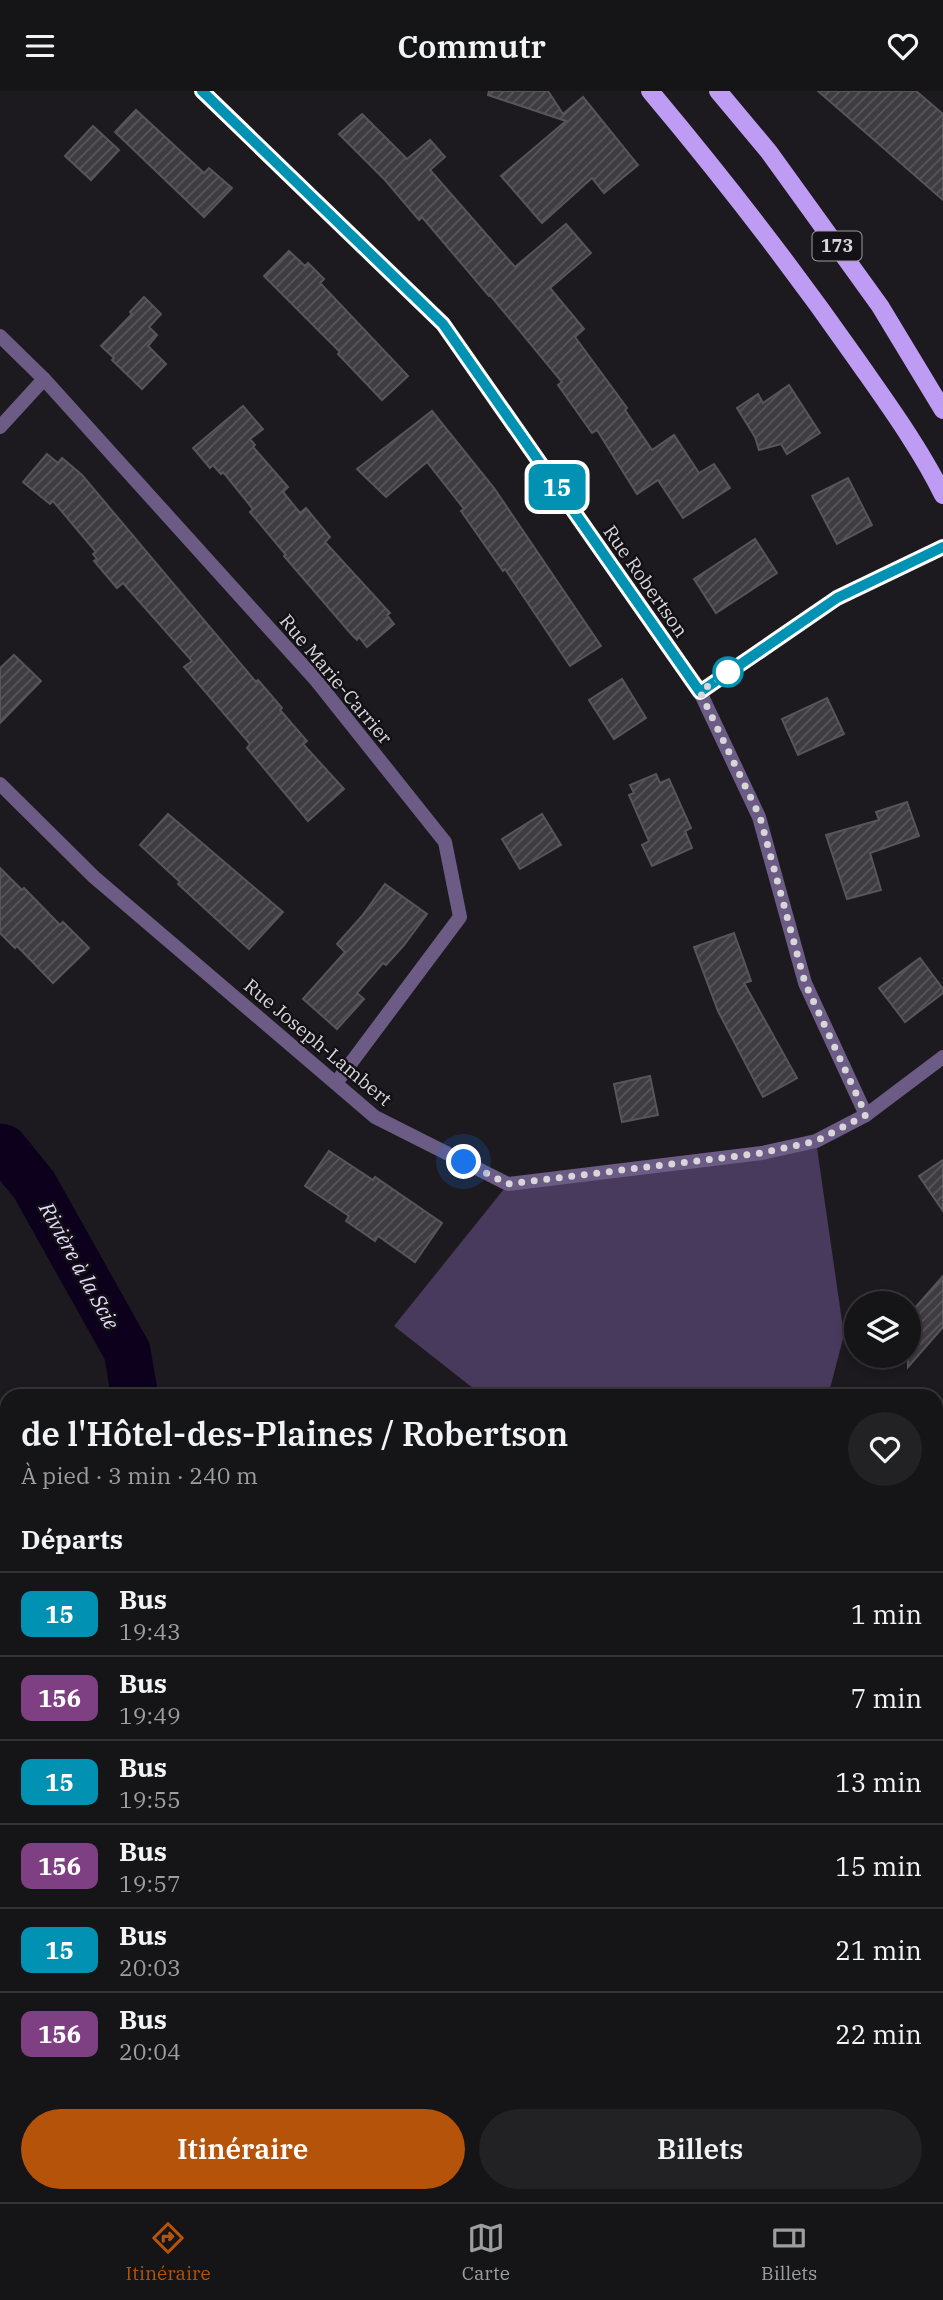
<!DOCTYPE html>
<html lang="fr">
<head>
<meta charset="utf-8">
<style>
	:root { --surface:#151416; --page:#222123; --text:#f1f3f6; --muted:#9d9ea1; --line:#343335; --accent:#b45309 }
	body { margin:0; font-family:"IBM Plex Serif",serif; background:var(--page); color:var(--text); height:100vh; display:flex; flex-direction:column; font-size:26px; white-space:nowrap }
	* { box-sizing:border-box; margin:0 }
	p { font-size:23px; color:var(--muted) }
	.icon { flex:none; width:38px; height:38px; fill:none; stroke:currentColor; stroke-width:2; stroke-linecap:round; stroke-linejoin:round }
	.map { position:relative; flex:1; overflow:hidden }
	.side { position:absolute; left:0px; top:1298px; width:943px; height:814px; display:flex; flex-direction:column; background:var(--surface); border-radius:21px 21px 0 0; box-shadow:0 4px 10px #0003,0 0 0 2px var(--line) }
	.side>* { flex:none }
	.badge { padding:0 14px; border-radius:10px; font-size:24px; line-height:46px }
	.fabs { position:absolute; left:844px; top:1200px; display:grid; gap:14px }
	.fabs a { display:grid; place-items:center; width:77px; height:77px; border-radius:50%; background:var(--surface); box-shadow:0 4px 10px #0003,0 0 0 2px var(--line); font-size:35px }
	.you { position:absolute; width:35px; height:35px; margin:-18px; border:5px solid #fff; border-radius:50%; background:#1a73e8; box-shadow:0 0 0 10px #1a73e833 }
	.map>.badge { position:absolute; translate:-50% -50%; box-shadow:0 0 0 4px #fff }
	h2 { padding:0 21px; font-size:26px; line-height:63px }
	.round { display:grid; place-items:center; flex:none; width:74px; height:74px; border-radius:37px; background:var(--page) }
	.head { display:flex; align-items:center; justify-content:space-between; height:119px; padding:0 21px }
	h1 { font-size:33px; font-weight:600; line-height:52px }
	.button { display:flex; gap:14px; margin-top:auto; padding:14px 21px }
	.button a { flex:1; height:80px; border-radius:42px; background:var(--accent); color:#fff; font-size:28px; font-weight:600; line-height:80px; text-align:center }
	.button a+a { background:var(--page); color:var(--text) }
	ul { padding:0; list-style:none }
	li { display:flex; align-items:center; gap:21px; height:84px; padding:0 21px; border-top:2px solid var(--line) }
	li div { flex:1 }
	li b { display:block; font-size:26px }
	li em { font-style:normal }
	li .badge { min-width:77px; font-weight:700; text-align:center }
	header { display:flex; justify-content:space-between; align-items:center; height:91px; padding:0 21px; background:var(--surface); font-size:32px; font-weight:600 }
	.dock { display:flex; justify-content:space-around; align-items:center; height:98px; border-top:2px solid var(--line); background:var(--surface); font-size:19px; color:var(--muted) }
	.dock a { display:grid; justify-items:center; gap:4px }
	.dock .current { color:var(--accent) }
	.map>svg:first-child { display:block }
	.park { fill:#473a5c }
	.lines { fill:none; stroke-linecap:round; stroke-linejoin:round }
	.river { stroke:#0c001d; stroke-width:47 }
	.building { fill:url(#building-hatch); stroke:#565559; stroke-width:2 }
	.street { stroke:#6c5b85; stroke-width:14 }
	.secondary { stroke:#9a80c4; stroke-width:14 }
	.primary { stroke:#bf9cf4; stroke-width:18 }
	.line-casing { stroke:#fff; stroke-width:16 }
	.line { stroke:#0091b3; stroke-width:10 }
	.walk { stroke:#d7d6d8; stroke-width:7; stroke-dasharray:0 12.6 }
	.stop-dot { fill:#fff; stroke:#0091b3; stroke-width:3.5 }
	.labels { text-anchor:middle; stroke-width:5; stroke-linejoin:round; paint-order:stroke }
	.shield { fill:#131115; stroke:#9c9b9e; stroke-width:2 }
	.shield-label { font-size:18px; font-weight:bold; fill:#d7d6d8 }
	.street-label { font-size:19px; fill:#d7d6d8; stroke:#131115 }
	.water-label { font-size:21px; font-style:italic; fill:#e7dbfe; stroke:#131115 }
</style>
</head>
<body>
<header><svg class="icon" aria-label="menu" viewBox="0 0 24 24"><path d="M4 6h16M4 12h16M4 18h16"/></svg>Commutr<svg class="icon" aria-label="heart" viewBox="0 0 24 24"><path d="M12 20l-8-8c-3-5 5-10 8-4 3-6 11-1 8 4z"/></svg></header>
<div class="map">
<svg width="943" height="2111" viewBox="0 0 943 2111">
	<defs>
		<pattern id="building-hatch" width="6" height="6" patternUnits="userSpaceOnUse" patternTransform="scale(1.75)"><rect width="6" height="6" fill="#3e3c41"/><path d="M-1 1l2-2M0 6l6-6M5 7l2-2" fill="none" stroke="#59575c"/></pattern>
	</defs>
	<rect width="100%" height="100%" fill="#1c1a1e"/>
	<g class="park">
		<polygon points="816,1050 844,1244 828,1305 483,1305 394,1235 508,1093"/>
		<path d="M943,1356V1451C931,1423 934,1385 943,1356Z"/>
	</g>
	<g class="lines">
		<g class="river">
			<polyline points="0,1056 4,1057 34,1094 127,1260 135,1306"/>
			<polyline points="936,1692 943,1695"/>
		</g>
	</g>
	<g class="building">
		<polygon points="489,0 548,0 563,23 583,6 638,74 604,102 592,87 542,132 501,85 566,30 488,4"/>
		<polygon points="818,0 916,0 943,23 943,109"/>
		<polygon points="136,19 204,82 209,77 232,97 204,126 115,41"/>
		<polygon points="362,23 407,68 430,49 445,66 430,79 515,176 566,133 591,162 550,197 584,238 575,246 627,317 625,319 652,359 674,344 699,382 714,373 730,397 683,427 658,389 637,403 597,339 592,342 558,294 562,291 490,204 489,205 422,126 419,129 385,89 339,43"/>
		<polygon points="93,35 119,59 91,89 65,65"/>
		<polygon points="289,160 305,175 308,172 324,188 320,192 408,285 382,309 338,263 340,261 264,185"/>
		<polygon points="144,206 161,223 149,236 157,244 148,255 166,273 142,298 112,269 114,267 101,255 132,223 130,221"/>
		<polygon points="789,294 820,342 787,363 781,353 759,359 755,346 737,317 758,303 763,312"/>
		<polygon points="243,315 263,338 250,348 255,354 253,356 288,396 283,401 300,422 306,417 330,446 325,451 390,522 387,524 394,533 367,556 359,546 357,549 352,544 284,465 286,464 250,421 253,418 223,381 221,383 213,374 210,377 193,357"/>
		<polygon points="432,320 494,397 601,555 570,575 505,478 503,480 461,420 464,418 427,371 386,406 357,378"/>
		<polygon points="47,363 58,372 62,367 82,384 256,591 258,589 282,617 280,619 307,650 303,653 344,698 308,730 247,657 250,653 184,576 192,570 123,492 117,497 94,470 97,468 93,463 96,461 53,410 50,413 23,391"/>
		<polygon points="848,387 872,434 837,453 812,405"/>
		<polygon points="755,448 777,482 716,522 694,488"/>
		<polygon points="14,564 41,590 0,632 0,577"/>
		<polygon points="622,588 646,627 614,648 589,609"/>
		<polygon points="827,607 844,643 798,664 782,628"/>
		<polygon points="656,683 660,692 669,688 691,737 685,740 692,757 652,775 642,754 649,750 629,704 634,702 630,694"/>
		<polygon points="907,711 919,745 870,762 881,799 847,808 826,744 879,729 876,721"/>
		<polygon points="168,723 283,821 249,858 178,793 180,791 140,754"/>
		<polygon points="542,723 561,754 520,778 502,748"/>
		<polygon points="0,777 22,799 24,797 60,834 63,831 89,857 53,892 17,855 15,857 0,842"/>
		<polygon points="385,793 427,823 404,854 386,874 383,872 357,902 364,908 337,938 303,908 345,861 337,853 362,825"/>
		<polygon points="734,842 751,890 744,892 797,987 763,1006 718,920 694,856"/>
		<polygon points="920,867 943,898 943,902 905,931 879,897"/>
		<polygon points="650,985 658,1024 622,1031 614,993"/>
		<polygon points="329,1060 373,1089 375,1086 442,1132 415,1171 378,1145 375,1150 346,1130 349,1125 305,1095"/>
		<polygon points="943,1069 943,1120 919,1085"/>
		<polygon points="943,1185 943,1236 908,1276 908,1225"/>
	</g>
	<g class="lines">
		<g class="street">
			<polyline points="202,0 443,233 700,601 759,726 805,892 866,1024"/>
			<polyline points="0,245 44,288 315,588 445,751 460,826 336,992"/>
			<polyline points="0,336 44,288"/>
			<polyline points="700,601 837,507 943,456"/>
			<polyline points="0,693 94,786 375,1026 508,1093 762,1062 816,1050 866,1024 943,966"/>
			<polyline points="936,1377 943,1356"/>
			<polyline points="936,1435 937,1445 943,1451"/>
		</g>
		<g class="secondary">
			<polyline points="936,2102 943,2100"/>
			<polyline points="892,2111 919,2105"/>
		</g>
		<g class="primary">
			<path d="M650,0C723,87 792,176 857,269C887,312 920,357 943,404"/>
			<polyline points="718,0 769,61 880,215 943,319"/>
		</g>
	</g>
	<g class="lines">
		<g class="line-casing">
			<polyline id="line" points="202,0 443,233 700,601 837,507 943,456"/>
		</g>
		<use href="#line" class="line"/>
		<polyline class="walk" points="464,1071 508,1093 762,1062 816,1050 866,1024 805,892 760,726 700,601 736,575 728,581"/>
	</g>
	<circle class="stop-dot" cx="728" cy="581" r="14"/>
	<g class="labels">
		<rect class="shield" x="812.5" y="140.5" width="49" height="29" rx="5"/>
		<g class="shield-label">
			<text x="837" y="161">173</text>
		</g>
		<g class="street-label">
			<text transform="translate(646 490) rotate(55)" y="7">Rue Robertson</text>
			<text transform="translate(336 588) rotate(50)" y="7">Rue Marie-Carrier</text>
			<text transform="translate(318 951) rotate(40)" y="7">Rue Joseph-Lambert</text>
		</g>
		<g class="water-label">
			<text transform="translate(79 1175) rotate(61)" y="7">Rivière à la Scie</text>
		</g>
	</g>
</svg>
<div class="fabs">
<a><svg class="icon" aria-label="layers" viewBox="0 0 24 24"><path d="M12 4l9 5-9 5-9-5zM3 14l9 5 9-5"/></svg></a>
</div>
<div class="you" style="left:464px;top:1071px"></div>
<b class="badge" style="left:557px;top:396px;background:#0091b3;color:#fff">15</b>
<section class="side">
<div class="head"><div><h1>de l'Hôtel-des-Plaines / Robertson</h1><p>À pied · 3 min · 240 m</p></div><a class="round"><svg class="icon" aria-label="heart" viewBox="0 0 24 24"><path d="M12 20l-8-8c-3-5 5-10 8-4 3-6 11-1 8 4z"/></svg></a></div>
<h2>Départs</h2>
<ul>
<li><span class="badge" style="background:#0091b3;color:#fff">15</span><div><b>Bus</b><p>19:43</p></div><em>1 min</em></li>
<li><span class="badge" style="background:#7e4082;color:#fff">156</span><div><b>Bus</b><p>19:49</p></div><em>7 min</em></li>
<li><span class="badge" style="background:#0091b3;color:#fff">15</span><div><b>Bus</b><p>19:55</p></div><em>13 min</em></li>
<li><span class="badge" style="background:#7e4082;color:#fff">156</span><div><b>Bus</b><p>19:57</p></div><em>15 min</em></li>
<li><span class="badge" style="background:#0091b3;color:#fff">15</span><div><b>Bus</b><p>20:03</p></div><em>21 min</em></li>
<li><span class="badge" style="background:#7e4082;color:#fff">156</span><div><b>Bus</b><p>20:04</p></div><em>22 min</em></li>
</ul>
<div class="button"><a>Itinéraire</a><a>Billets</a></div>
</section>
</div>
<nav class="dock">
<a class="current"><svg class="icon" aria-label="directions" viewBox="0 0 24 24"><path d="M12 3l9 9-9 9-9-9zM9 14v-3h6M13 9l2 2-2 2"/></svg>Itinéraire</a>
<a><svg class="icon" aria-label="map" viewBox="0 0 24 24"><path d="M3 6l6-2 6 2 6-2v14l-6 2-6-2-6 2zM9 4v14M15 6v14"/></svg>Carte</a>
<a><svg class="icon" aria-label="tickets" viewBox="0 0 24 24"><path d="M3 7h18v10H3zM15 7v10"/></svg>Billets</a>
</nav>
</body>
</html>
